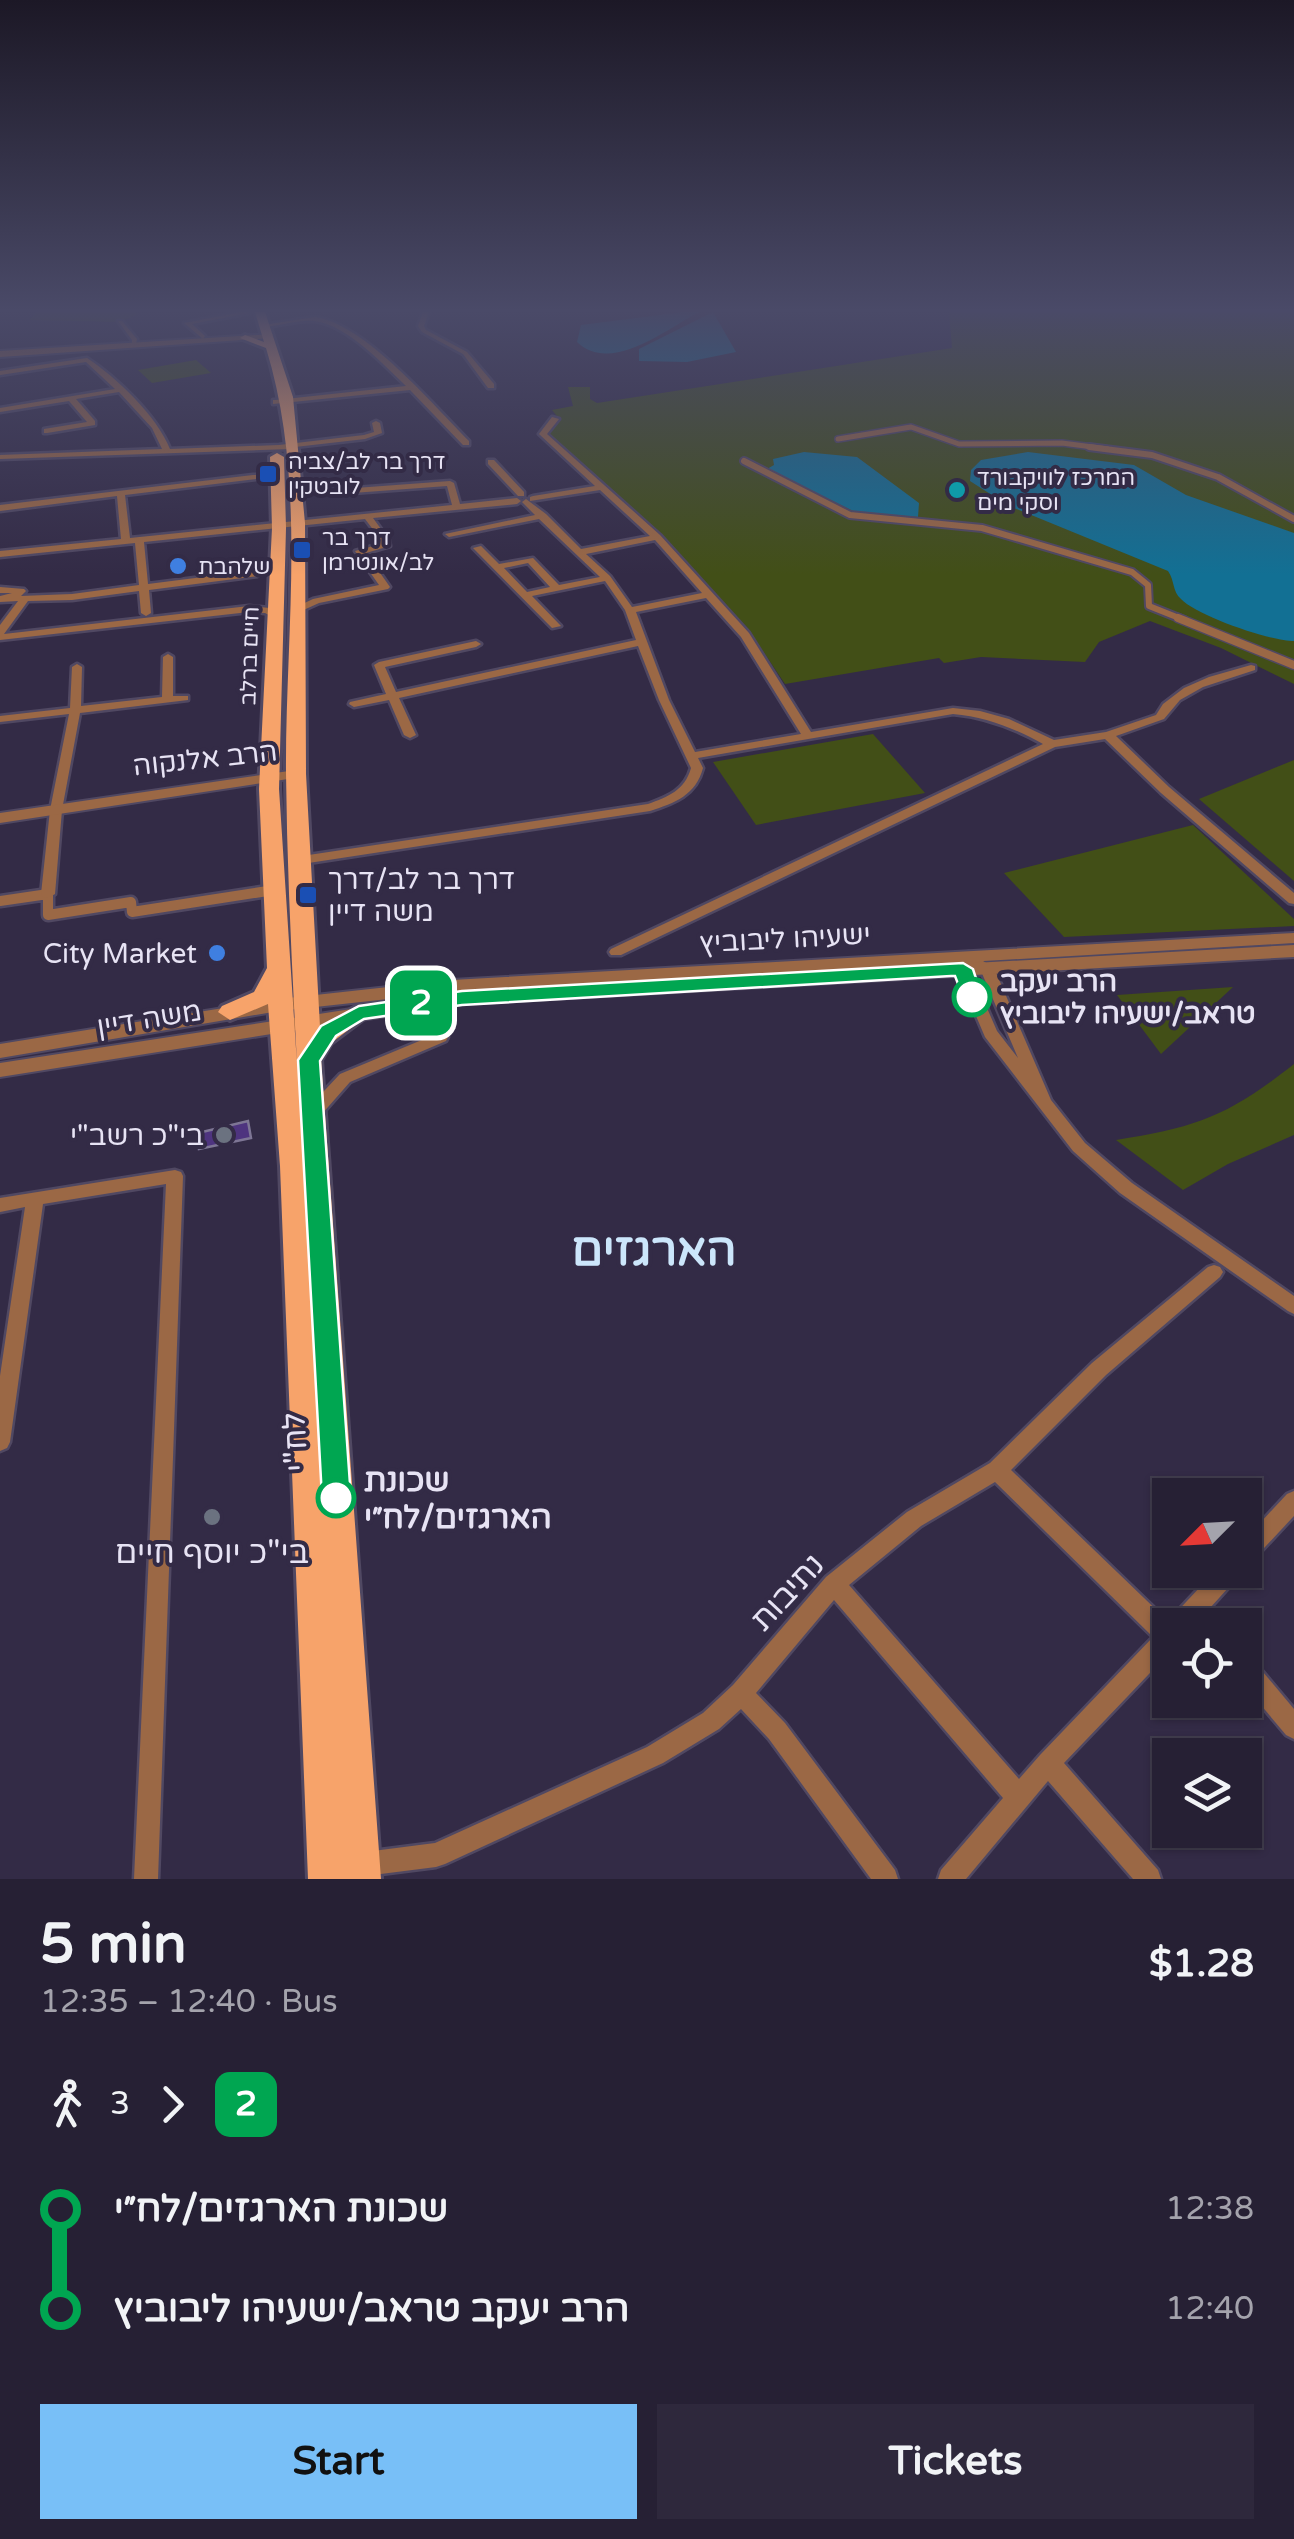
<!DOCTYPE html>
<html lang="en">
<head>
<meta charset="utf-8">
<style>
	:root { --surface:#262034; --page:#2e283c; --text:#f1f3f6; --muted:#a4a3ac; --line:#423e4f; --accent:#78bff7 }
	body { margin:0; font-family:"Varela Round","Noto Sans Hebrew",sans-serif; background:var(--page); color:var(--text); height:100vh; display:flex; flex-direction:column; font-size:38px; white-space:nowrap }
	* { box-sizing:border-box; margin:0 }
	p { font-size:32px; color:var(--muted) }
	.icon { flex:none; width:55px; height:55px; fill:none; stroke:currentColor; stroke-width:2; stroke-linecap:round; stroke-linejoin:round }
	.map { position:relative; height:1879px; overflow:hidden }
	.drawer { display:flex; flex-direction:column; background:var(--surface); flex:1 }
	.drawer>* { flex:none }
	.badge { padding:0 20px; border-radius:15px; font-size:35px; line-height:65px }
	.needle { width:65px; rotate:246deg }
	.buttons { position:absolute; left:1152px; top:1478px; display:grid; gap:20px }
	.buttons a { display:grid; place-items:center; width:110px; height:110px; border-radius:0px; background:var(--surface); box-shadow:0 2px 8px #0004,0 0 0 2px var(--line); font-size:50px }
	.map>.badge { position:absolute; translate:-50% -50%; box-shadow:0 0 0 5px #fff }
	.legs { display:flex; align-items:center; gap:15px; height:110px; padding:0 40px; font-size:32px }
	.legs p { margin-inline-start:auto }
	.headline { display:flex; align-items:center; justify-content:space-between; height:170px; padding:0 40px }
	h1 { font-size:55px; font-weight:800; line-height:75px }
	.button { display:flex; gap:20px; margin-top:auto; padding:20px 40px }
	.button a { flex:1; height:115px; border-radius:0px; background:var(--accent); color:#111; font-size:40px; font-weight:800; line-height:115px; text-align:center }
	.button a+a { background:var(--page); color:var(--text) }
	ul { padding:0 40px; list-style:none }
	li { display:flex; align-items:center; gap:35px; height:100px; font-size:38px }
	li i { display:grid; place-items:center; width:15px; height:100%; margin:0 12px; background:currentColor }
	li i::after { content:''; width:25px; height:25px; margin:-12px; border:8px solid; border-radius:50%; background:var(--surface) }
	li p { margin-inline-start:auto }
	li:first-child i { background:linear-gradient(#0000 50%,currentColor 0) }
	li:last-child i { background:linear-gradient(currentColor 50%,#0000 0) }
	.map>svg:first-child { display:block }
	.green { fill:#424f17 }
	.water { fill:#127094 }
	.building { fill:#4e347f; stroke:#7e7695; stroke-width:2.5 }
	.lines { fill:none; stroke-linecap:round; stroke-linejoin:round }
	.pedestrian-far3-casing { stroke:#504862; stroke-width:8 }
	.pedestrian-far2-casing { stroke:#504862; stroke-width:10 }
	.pedestrian-far1-casing { stroke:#504862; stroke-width:11 }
	.pedestrian-casing { stroke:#504862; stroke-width:15 }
	.minor-casing { stroke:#504862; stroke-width:5 }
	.tertiary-casing { stroke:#504862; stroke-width:4 }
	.primary-casing { stroke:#504862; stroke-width:6 }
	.pedestrian-far3 { stroke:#9b6845; stroke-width:5 }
	.pedestrian-far2 { stroke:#9b6845; stroke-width:6 }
	.pedestrian-far1 { stroke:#9b6845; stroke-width:8 }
	.pedestrian { stroke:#9b6845; stroke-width:10 }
	.minor { fill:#9b6845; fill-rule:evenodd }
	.tertiary { fill:#9b6845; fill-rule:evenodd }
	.primary { fill:#f7a36a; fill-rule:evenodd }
	.line-1 { fill:#00a651; stroke:#fff; stroke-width:2.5 }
	.transit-dot { fill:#1a4fb4; stroke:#332b46; stroke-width:4 }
	.culture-dot { fill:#0f9aa8; stroke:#332b46; stroke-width:4 }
	.shop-dot { fill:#3f7fe0; stroke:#332b46; stroke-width:4 }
	.stop-1-dot { fill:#fff; stroke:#00a651; stroke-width:5 }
	.worship-dot { fill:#6b7280; stroke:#332b46; stroke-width:4 }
	.labels { text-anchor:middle; stroke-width:8; stroke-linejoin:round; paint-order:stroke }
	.far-poi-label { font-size:22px; fill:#e7e3f4; stroke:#332b46; text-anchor:start }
	.far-street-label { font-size:22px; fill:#e7e3f4; stroke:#332b46 }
	.street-label { font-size:28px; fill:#e7e3f4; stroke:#332b46 }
	.poi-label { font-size:28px; fill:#e7e3f4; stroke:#332b46; text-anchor:end }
	.stop-label { font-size:28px; font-weight:bold; fill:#e7e3f4; stroke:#332b46; text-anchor:start }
	.near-street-label { font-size:32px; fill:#e7e3f4; stroke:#332b46 }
	.near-stop-label { font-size:32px; font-weight:bold; fill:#e7e3f4; stroke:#332b46; text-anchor:start }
	.near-poi-label { font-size:32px; fill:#e7e3f4; stroke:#332b46 }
	.near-district-label { font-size:45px; font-weight:bold; fill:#cce6fb; stroke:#332b46 }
</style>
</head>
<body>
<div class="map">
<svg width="1294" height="1879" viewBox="0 0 1294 1879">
	<rect width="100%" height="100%" fill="#332b46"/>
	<g class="green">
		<polygon points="37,312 134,312 138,314 120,322 29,320"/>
		<polygon points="949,312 1294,312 1294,684 1221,648 1150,621 1099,642 1085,662 981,657 944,663 939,658 785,684 746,626 709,595 661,537 546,434 560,420 552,410 573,406 568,387 590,387 590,399 597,403 952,348"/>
		<polygon points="196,360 211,373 152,383 138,370"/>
		<polygon points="873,734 925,793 756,825 713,762"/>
		<polygon points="1294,760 1294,881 1199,799"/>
		<polygon points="1193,825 1294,919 1294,926 1064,937 1004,873"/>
		<polygon points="1233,987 1161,1054 1117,995"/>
		<path d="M1294,1064V1135L1228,1164L1183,1190L1116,1140C1198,1127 1228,1116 1294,1064Z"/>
	</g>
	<g class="water">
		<path d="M683,312H699C668,328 611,375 577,342L581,325Z"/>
		<polygon points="713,312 736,352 687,362 639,361 639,349"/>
		<polygon points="804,452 857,457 919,503 918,517 855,512 767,469 774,465 773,459"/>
		<path d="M1028,452L1134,465L1186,495L1294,533V641C1270,641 1197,616 1181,599C1172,591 1175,581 1168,571L1009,506L970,481L971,470L981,460Z"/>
	</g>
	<polygon class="building" points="248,1121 251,1138 199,1149 198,1133"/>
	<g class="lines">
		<g class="pedestrian-far3-casing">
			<polyline id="pedestrian-far3" points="838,439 911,427 959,444 1062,443 1108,449"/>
		</g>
		<g class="pedestrian-far2-casing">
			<g id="pedestrian-far2">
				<polyline points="1089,447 1152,455 1218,477 1294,519"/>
				<polyline points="744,461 850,515 982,528 1132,572 1148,585 1149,606 1184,620"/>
			</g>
		</g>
		<g class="pedestrian-far1-casing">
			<polyline id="pedestrian-far1" points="1178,618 1294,665"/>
		</g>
		<g class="pedestrian-casing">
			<polyline id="pedestrian" points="0,901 48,894 48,915 131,902 132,912 274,890"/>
		</g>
		<g class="minor-casing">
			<g id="minor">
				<polygon points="241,312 249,313 192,324 205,336 203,339 184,323"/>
				<polygon points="423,312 429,312 424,326 426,330 467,352 494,384 494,388 488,388 463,354 422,332 418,326"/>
				<path d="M315,317C365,324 433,405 469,441V445H463L410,390L273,404V400H276L406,386C384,365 346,324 314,321C298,320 282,325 266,327L263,325Z"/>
				<polygon points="118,321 122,321 137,339 136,344 132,344 132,340"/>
				<path d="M87,358C116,377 157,416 170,449L279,445L364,435L374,432L372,423L376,421L380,423L382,433L365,439L295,447L291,449L0,459V455L162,449L152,428L119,392L76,399L95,421V425L47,433H44V429L87,422L69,401L0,412V408L115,389L86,362L0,375V371Z"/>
				<path d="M552,417L559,419L547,434L660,535L749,633L811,732L953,708L980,711L1009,719L1054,740L1106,732L1156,715L1163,704L1184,688L1209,677L1251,665L1255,666V670L1203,687L1180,700L1164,719L1116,736L1169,787L1294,893V904L1289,903L1161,793L1105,739L1055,747L621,955H611L609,952L611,949L1043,744C1014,728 986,717 953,714L698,758L703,768C696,795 675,803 650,811L302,864L297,863L296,860L297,857L302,856L648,804C668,797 685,790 691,768L659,700L638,646L399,698L416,735L410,738L404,735L389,700L354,707L349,704L350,702L386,694L374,665L379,662L476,641L481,644L476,647L385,667L396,692L636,640L625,610L605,581L532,596L561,626L552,628L473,548L481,546L499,564L533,558L559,585L600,577L539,519L449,537L445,534L535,515L522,502L526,499L546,514L581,549L650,536L600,490L530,501V497L533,496L595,486L539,434ZM655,540L702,593L632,607L610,576L586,554ZM528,563L550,587L527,592L504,568ZM706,598L741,637L801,734L695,752L669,700L636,612Z"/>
				<polygon points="488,460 494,460 524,492 524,496 518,496 488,464"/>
				<polygon points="253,475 256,475 256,479 125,495 130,538 452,505 447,486 339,494 339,490 342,489 450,481 454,483 460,504 517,498 521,501 517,504 373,518 389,540 390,546 366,553 390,587 388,589 319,603 297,613 294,612 294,608 313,599 379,585 355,551 380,544 381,540 365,519 144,542 148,584 257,570 262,573 257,576 149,590 151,613 146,616 141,613 139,591 72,600 28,601 4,634 249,606 270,608 281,616 276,619 265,613 249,612 0,640 0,625 18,601 0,602 0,596 12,593 0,593 0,587 24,589 26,591 21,596 72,594 139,585 135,543 0,557 0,551 121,539 117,496 0,511 0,505"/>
				<polygon points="168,654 173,657 173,696 188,696 188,700 80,713 62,810 55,894 48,898 43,897 41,894 50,810 69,714 0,722 0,716 70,708 72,667 77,664 82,667 81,706 162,697 163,657"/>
				<path d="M969,952L994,968L1051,1100L1085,1143L1132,1183L1294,1296V1314L1288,1311L1120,1193L1073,1151L985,1037L956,969L964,953ZM972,965L981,971L1018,1058L997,1031L970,969Z"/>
				<polygon points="441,1032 446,1033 448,1037 446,1041 350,1082 321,1115 309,1115 307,1111 309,1107 340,1074"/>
				<polygon points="175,1170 181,1172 183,1176 158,1879 134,1879 166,1184 43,1204 10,1442 7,1448 0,1451 0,1376 25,1207 0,1212 0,1198"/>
				<path d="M1214,1265L1220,1267L1223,1272L1220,1277L1106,1375L1011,1470L1170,1623L1172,1617L1216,1570H1241L1238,1577L1210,1608L1221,1625H1170V1652L1064,1763L1158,1870L1161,1879H1133L1048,1781L966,1879H938L941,1870L1003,1798L834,1600L756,1693L785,1723L895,1870L898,1879H871L769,1739L741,1709L719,1729L663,1763L445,1864L436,1867L365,1876L356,1873L353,1864L356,1855L365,1852L435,1843L647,1747L703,1713L733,1685L826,1577L907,1512L990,1463L1092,1363L1208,1267ZM995,1482L1153,1637L1040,1755L1019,1779L849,1585L921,1526Z"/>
				<polygon points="1294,1491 1294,1516 1252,1561 1245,1564 1245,1539 1287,1494"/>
				<polygon points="1245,1657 1253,1660 1294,1709 1294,1739 1286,1735 1245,1686"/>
			</g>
		</g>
		<g class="tertiary-casing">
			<g id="tertiary">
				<polygon points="273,334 270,338 0,357 0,351"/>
				<polygon points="296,770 301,771 303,774 301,777 0,823 0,813"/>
				<polygon points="1294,933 1294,943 452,992 279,1011 0,1058 0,1044 279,999 452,980"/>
				<polygon points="1294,945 1294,957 462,1004 0,1077 0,1063 462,992"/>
			</g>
		</g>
		<g class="primary-casing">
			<path id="primary" d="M255,312H265L293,397L305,523L306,774L320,1027L359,1005L371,1013L331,1043L321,1060L381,1879H308L280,1166L268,1004L230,1020L218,1012L222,1006L254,992L267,968L259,789L272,528L270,457L277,453L284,457L286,528L279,789L297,1064C292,967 287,870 286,773C285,633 308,484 266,348L240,338L245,335L264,342Z"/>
		</g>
		<use href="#pedestrian-far3" class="pedestrian-far3"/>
		<use href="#pedestrian-far2" class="pedestrian-far2"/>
		<use href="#pedestrian-far1" class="pedestrian-far1"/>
		<use href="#pedestrian" class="pedestrian"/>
		<use href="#minor" class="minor"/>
		<use href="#tertiary" class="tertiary"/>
		<use href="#primary" class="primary"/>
	</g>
	<linearGradient id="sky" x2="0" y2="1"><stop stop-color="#1c1826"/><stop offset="0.54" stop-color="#4a4a68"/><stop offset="1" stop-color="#4a4a68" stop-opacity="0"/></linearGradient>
	<rect width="1294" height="575" fill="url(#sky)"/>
	<polygon class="line-1" points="963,963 973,969 982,997 979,1002 965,1002 955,976 951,976 462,1005 364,1019 336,1036 320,1061 351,1498 346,1507 336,1511 326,1507 322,1498 298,1060 321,1026 359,1006 462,991"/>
	<g class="transit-dot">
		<rect x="258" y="464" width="20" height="20" rx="5"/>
		<rect x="292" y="540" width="20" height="20" rx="5"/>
		<rect x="298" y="885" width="20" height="20" rx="5"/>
	</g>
	<circle class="culture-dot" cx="957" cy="490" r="10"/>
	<g class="shop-dot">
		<circle cx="178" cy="566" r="10"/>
		<circle cx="217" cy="953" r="10"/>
	</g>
	<g class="stop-1-dot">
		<circle cx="972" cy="997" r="18"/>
		<circle cx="336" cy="1498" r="18"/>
	</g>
	<g class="worship-dot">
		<circle cx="224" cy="1135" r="10"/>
		<circle cx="212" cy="1517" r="10"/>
	</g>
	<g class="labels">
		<g class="far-poi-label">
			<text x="288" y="469">דרך בר לב/צביה<tspan x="288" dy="25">לובטקין</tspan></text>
			<text x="977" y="485">המרכז לוויקבורד<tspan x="977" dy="25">וסקי מים</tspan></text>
			<text x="322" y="545">דרך בר<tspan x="322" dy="25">לב/אונטרמן</tspan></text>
			<text x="198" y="574">שלהבת</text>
		</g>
		<g class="far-street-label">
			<text transform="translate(249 656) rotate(-88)" y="8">חיים ברלב</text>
		</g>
		<g class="street-label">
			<text transform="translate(205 758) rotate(-6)" y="10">הרב אלנקוה</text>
			<text transform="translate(785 938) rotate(-3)" y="10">ישעיהו ליבוביץ</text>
			<text transform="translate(149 1018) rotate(-9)" y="10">משה דיין</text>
		</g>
		<g class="poi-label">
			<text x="328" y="889" text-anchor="start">דרך בר לב/דרך<tspan x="328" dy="32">משה דיין</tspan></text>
			<text x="197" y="963">City Market</text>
			<text x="204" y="1145">בי"כ רשב"י</text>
		</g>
		<g class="stop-label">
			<text x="1000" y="991">הרב יעקב<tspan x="1000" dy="32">טראב/ישעיהו ליבוביץ</tspan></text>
		</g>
		<g class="near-street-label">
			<text transform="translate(295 1442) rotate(-93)" y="11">לח"י</text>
			<text transform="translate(787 1592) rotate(-47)" y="11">נתיבות</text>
		</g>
		<g class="near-stop-label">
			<text x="364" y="1491">שכונת<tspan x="364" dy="37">הארגזים/לח״י</tspan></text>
		</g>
		<g class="near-poi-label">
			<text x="212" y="1563">בי"כ יוסף חיים</text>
		</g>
		<g class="near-district-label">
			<text x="654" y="1265">הארגזים</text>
		</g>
	</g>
</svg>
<div class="buttons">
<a><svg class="needle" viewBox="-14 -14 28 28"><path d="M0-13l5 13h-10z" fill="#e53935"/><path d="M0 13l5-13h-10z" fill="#a4a3ac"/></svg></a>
<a><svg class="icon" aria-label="locate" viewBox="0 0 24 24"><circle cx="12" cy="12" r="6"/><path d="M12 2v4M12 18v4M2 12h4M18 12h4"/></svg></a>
<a><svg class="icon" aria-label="layers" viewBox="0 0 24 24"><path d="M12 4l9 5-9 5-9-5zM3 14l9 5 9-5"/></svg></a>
</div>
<b class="badge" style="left:421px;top:1003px;background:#00a651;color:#fff">2</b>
</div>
<section class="drawer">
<div class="headline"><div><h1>5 min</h1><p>12:35 – 12:40 · Bus</p></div><b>$1.28</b></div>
<div class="legs"><svg class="icon" aria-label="walk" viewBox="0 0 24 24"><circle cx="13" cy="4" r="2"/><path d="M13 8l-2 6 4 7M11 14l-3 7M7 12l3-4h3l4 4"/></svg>3<svg class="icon" aria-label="forward" viewBox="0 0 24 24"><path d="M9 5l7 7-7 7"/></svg><b class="badge" style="background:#00a651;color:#fff">2</b></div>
<ul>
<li><i style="color:#00a651"></i><b>שכונת הארגזים/לח״י</b><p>12:38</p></li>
<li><i style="color:#00a651"></i><b>הרב יעקב טראב/ישעיהו ליבוביץ</b><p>12:40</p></li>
</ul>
<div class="button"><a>Start</a><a>Tickets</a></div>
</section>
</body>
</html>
